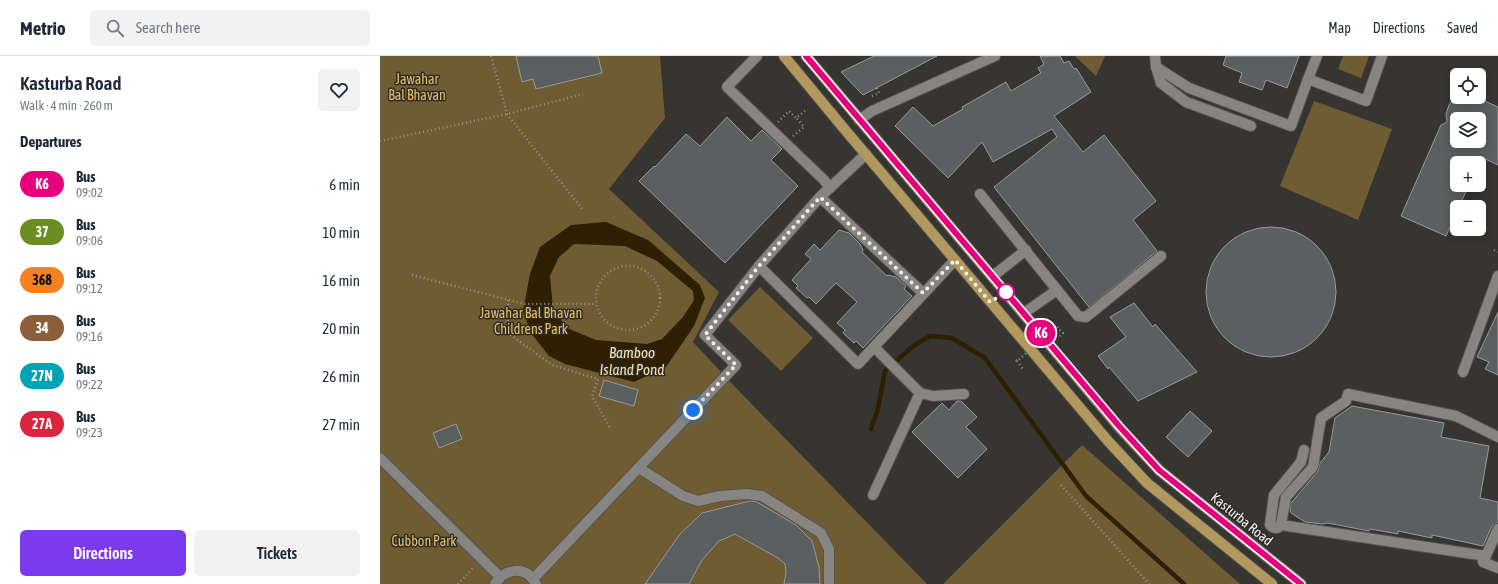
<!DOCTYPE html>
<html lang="en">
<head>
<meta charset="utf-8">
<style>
	:root { --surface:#fff; --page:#f2f2f3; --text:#1f2937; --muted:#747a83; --line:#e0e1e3; --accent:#7c3aed }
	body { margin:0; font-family:"Asap Condensed",sans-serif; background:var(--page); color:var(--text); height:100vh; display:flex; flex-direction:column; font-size:15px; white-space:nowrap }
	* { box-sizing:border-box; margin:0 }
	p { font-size:13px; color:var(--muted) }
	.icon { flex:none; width:22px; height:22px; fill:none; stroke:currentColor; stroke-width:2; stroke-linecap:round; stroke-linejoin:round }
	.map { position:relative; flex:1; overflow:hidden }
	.drawer { display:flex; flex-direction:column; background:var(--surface); width:380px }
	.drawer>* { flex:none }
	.badge { padding:0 8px; border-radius:13px; font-size:14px; line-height:26px }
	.tools { position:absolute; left:1070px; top:12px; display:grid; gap:8px }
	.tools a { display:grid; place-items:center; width:36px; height:36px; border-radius:6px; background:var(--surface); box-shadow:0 2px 10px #0003; font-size:20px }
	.you { position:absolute; width:20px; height:20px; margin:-10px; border:3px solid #fff; border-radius:50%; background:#1a73e8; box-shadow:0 0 0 6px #1a73e833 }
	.map>.badge { position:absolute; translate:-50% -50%; box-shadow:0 0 0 2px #fff }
	h2 { padding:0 20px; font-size:15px; line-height:36px }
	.round { display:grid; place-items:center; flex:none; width:42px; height:42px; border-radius:6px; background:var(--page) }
	.summary { display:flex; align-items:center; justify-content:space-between; height:68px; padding:0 20px }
	h1 { font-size:19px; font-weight:600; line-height:30px }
	.cta { display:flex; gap:8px; margin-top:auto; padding:8px 20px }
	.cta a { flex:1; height:46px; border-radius:6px; background:var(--accent); color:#fff; font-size:16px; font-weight:600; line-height:46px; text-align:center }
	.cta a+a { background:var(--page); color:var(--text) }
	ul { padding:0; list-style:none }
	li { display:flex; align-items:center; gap:12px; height:48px; padding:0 20px }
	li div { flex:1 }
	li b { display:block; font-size:15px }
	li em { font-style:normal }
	li .badge { min-width:44px; font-weight:700; text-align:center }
	header { display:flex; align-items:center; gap:24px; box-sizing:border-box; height:56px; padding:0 20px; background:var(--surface); border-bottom:1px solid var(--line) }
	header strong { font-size:19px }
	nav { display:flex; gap:22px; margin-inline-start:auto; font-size:14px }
	.search { width:280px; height:36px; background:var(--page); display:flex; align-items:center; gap:10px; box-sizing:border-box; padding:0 14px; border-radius:6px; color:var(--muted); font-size:15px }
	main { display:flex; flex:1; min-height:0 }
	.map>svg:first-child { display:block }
	.green { fill:#6f5c32 }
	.water { fill:#2d1f00; fill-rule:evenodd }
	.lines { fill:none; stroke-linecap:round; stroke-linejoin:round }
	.stream { stroke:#2d1f00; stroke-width:4.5 }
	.building { fill:#5b5f60; stroke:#969a9b; fill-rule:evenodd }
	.minor-casing { stroke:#545351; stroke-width:12 }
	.major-casing { stroke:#545351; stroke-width:12 }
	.path { stroke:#93928f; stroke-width:2.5; stroke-dasharray:1 3; stroke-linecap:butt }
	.minor { stroke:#868582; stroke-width:10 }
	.major { stroke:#b2985c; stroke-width:10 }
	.path-bridge { stroke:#93928f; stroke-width:2.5; stroke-dasharray:1 3; stroke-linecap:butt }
	.line-casing { stroke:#fff; stroke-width:9 }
	.line { stroke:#e6007e; stroke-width:6 }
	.walk { stroke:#f2f1ef; stroke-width:4; stroke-dasharray:0 7.2 }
	.stop-dot { fill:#fff; stroke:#e6007e; stroke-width:2 }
	.labels { text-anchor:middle; stroke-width:3; stroke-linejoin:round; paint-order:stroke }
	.park-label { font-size:14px; fill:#e8bf60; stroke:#2c2b28 }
	.street-label { font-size:14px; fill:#f2f1ef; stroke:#2c2b28 }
	.water-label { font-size:15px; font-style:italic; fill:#f8e0ab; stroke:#2c2b28 }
</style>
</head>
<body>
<header>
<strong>Metrio</strong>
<div class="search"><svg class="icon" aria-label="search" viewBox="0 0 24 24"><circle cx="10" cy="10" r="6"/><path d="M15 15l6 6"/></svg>Search here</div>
<nav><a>Map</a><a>Directions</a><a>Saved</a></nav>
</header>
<main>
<section class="drawer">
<div class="summary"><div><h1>Kasturba Road</h1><p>Walk · 4 min · 260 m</p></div><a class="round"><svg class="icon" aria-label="heart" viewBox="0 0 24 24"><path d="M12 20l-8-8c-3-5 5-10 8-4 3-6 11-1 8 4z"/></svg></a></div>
<h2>Departures</h2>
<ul>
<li><span class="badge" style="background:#e6007e;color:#fff">K6</span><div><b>Bus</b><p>09:02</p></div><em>6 min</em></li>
<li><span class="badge" style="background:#6b8e23;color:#fff">37</span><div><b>Bus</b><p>09:06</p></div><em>10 min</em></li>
<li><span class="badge" style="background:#f58220;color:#111">368</span><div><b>Bus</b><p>09:12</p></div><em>16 min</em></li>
<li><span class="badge" style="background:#8b5e3c;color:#fff">34</span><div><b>Bus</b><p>09:16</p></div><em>20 min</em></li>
<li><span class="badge" style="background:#00a3b4;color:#fff">27N</span><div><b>Bus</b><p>09:22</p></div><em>26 min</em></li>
<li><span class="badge" style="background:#d7263d;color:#fff">27A</span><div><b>Bus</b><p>09:23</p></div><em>27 min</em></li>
</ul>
<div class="cta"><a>Directions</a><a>Tickets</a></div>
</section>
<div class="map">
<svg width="1118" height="528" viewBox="0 0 1118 528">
	<rect width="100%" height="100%" fill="#363532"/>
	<g class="green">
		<polygon points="0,0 280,0 285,62 229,133 339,236 313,286 358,334 547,528 0,528"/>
		<polygon points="695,0 725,0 716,20"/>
		<polygon points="963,0 989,0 981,22 958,13"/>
		<polygon points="934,45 1012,73 978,164 900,130"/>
		<polygon points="380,231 433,282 401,315 348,264"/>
		<polygon points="702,389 860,528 563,528"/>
	</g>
	<path class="water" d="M226,166L268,184L320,229L325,242L314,270L286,311L254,326L185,308L169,300L151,277L143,255L150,218L160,191L191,169ZM194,188L245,190L277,205L313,235L314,244L303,261L282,283L267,288L216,284L187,272L173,253L170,220L179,201Z"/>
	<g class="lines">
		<polyline class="stream" points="491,373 498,353 505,315 532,291 550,280 572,282 605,302 706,440 804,528"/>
	</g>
	<g class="building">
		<polygon points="136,0 218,0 222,17 156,33 153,23 142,26"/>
		<polygon points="494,0 557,0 483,39 461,16"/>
		<polygon points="660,0 680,0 684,7 689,5 694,13 696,12 711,36 674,60 703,96 724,79 776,145 753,164 777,195 709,251 614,131 677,81 672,73 613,106 602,86 568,122 515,70 533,51 553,70 583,53 582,51 626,26 631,35 661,17 658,12 664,8"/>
		<polygon points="846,0 919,0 907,32 886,24 882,34 859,26 862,17 843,9"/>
		<path d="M1075,41H1101L1107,46L1118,51V109L1101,101L1099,107H1077V129H1089L1079,151H1077V156L1066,180L1021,160L1061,69L1067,66L1066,58L1069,49ZM1077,63H1099V85H1077Z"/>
		<polygon points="347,61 371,85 382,74 402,93 391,104 418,130 345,207 259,125 274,110 275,111 306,78 320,90"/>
		<circle cx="891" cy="236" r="65"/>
		<polygon points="459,174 469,177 480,188 483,194 482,196 507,220 508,219 516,221 526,230 524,233 532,240 483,292 476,285 474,287 463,277 465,274 457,267 477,246 456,227 436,248 429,241 427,242 416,232 418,230 412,224 431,203 425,198 434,188 440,194"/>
		<polygon points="754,247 773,271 775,268 817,316 758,345 729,311 728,313 718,300 746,281 730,261"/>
		<polygon points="1118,256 1118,319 1105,313 1109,306 1097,301"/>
		<polygon points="224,324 258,334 254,350 219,340"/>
		<polygon points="577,345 581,345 597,361 586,371 607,393 578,422 532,376 562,347 569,354"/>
		<polygon points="972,350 1064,367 1061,381 1109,390 1100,442 1118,446 1118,467 1112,470 1103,490 1052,479 1052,482 1018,475 1018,478 990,473 989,475 948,467 942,468 925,466 911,457 910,455 911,447 938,415 940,407 949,396 955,362"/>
		<polygon points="810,355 832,375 808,401 786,381"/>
		<polygon points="76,368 82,383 59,392 53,377"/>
		<polygon points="370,445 377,446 416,469 432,485 439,511 440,528 404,528 406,517 405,508 398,502 355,478 339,485 322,504 309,528 265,528 300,478 322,457"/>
	</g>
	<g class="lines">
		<g class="minor-casing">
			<g id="minor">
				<polyline points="377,0 347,31 444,124 450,132"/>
				<polyline points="775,0 776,11 809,32 911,70 928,23 986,45 1002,0"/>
				<polyline points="776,11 781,27 806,46 871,70"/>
				<polyline points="928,23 937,0"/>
				<polyline points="479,64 492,55 615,0"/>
				<polyline points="600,138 698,260 706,261 781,200"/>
				<polyline points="440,141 543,237"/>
				<polyline points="379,210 478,308 575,204"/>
				<polyline points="613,220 646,194"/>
				<polyline points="644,257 677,234"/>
				<polyline points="494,291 540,337 553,340 584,338"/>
				<polyline points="1083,316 1118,220"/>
				<polyline points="0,402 120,521"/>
				<polyline points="259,412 303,440 318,445 340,440 367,438 382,440 441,477 449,493 449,528"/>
				<polyline points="493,439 540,337"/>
				<path d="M901,469C898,473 894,473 890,469L894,439L921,406L924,394"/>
				<polyline points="1118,473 1103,506 1118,512"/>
				<polyline points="1106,500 901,469 906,441 933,411 941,362 966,345 968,338 1076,360 1118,381"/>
				<polyline points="153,523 356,309 325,279 379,210 440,141 486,98"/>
				<path d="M115,528C125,512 146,509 156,528"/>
			</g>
		</g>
		<g class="major-casing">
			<g id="major">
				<polyline points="404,0 461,69 728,385 767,427 892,528"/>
				<polyline points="426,0 739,371 779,414 921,528"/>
			</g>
		</g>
		<g class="path">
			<polyline points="111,0 127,58 203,154"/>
			<polyline points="492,40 499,37 497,32"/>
			<polyline points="398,66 409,55 416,62 425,55"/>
			<polyline points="413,80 424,71 416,62"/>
			<polyline points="0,85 127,58 203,38"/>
			<polyline points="1114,194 1118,196"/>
			<circle cx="248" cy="242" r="32"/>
			<polyline points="32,219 145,248 216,248"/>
			<polyline points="128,244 128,277 172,309 218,323 212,340 230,372"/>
			<polyline points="677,271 683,277 680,280"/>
			<polyline points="637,305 643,313"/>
			<polyline points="681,429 769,528"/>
			<polyline points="78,528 94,511"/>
		</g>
		<use href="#minor" class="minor"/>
		<use href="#major" class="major"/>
		<polyline class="path-bridge" points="636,304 637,305 677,271 676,269"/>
	</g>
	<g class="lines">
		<g class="line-casing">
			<polyline id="line" points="426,0 739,370 779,414 921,528"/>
		</g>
		<use href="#line" class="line"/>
		<polyline class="walk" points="313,354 356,309 325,279 379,210 440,141 543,237 575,204 610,246 626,236"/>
	</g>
	<circle class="stop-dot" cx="626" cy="236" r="8"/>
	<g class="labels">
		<g class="park-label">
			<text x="37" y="28">Jawahar<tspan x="37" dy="16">Bal Bhavan</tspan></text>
			<text x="151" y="262">Jawahar Bal Bhavan<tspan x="151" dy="16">Childrens Park</tspan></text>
			<text x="44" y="490">Cubbon Park</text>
		</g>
		<g class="street-label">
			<text transform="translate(862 463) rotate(39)" y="5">Kasturba Road</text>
		</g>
		<g class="water-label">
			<text x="252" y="302">Bamboo<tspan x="252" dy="17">Island Pond</tspan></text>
		</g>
	</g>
</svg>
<div class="tools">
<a><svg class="icon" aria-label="locate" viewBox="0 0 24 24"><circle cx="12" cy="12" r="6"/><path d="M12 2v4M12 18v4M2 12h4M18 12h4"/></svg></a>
<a><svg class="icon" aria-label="layers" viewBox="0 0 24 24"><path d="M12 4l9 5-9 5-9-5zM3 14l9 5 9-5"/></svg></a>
<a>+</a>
<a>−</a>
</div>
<div class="you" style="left:313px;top:354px"></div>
<b class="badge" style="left:661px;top:277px;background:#e6007e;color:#fff">K6</b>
</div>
</main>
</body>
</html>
